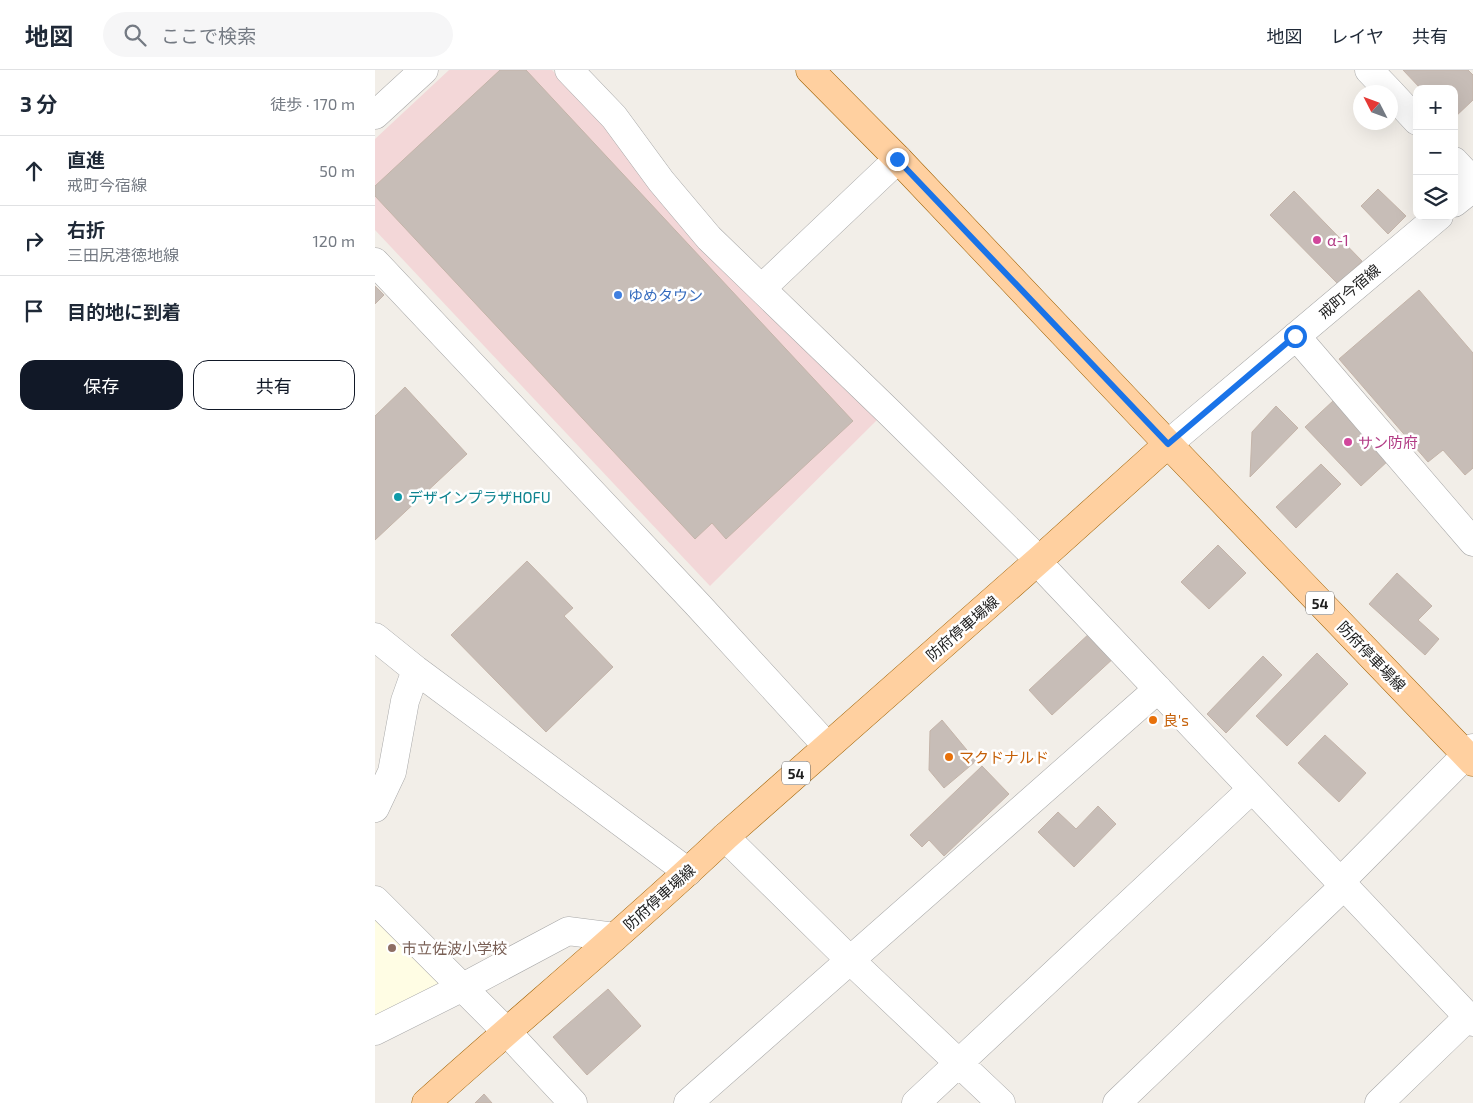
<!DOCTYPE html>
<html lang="ja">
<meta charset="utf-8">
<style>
body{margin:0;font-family:"Exo 2","Noto Sans JP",sans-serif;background:#f6f6f7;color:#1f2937}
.controls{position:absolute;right:15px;top:15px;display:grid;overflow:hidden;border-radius:10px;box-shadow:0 5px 20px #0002}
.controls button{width:45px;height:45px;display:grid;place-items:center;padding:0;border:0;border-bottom:1px solid #e0e1e3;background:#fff;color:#1f2937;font:25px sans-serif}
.compass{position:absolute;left:978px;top:15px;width:45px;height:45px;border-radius:50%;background:#fff;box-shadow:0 5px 20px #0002;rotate:312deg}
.stop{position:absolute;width:15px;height:15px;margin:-11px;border:4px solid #1a73e8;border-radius:50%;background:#fff}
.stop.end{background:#1a73e8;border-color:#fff;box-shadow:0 1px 5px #0008}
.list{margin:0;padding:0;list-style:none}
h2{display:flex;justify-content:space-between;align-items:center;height:65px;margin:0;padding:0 20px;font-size:21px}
h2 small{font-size:16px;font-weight:400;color:#747a83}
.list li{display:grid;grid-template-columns:32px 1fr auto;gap:15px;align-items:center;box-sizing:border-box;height:70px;padding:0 20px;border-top:1px solid #e0e1e3}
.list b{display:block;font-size:19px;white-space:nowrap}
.list p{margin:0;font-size:16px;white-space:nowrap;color:#747a83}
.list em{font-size:16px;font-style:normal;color:#747a83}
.actions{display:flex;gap:10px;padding:15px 20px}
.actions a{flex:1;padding:11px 0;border:1px solid #111827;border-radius:15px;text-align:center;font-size:18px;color:#111827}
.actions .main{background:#111827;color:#fff}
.icon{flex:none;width:28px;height:28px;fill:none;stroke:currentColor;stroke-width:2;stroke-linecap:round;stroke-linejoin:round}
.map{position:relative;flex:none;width:1098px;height:1033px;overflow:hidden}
header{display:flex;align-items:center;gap:30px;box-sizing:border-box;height:70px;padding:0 25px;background:#fff;border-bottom:1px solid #e0e1e3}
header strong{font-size:24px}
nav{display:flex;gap:28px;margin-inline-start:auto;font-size:18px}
.search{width:350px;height:45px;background:#f6f6f7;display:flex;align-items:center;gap:12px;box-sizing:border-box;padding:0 18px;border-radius:28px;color:#747a83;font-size:19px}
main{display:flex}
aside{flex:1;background:#fff}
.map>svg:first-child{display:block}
.commercial{fill:#f3d7d8}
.education{fill:#fffde4}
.building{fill:#c7bdb7;stroke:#c4b4a9}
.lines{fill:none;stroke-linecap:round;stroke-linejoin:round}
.minor-casing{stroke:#a8a8a8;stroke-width:29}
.major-casing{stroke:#9f6000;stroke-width:29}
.minor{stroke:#fff;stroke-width:28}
.major{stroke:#ffd0a0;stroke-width:28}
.route{stroke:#1a73e8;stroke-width:6}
.hotel-dot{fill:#d1479c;stroke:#fff;stroke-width:2}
.shop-dot{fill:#3f7fe0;stroke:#fff;stroke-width:2}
.culture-dot{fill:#0f9aa8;stroke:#fff;stroke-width:2}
.food-dot{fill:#e8710a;stroke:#fff;stroke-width:2}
.education-dot{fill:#8d6e63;stroke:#fff;stroke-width:2}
.labels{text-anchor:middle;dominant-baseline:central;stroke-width:5;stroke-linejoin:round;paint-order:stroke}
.shield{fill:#fff;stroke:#646464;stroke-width:1}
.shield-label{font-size:14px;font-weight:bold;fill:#212121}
.hotel-label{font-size:15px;fill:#b23c85;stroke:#fff;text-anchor:start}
.street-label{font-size:15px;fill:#212121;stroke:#fff}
.shop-label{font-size:15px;fill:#366cbe;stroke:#fff;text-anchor:start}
.culture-label{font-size:15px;fill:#0d838f;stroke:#fff;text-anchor:start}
.food-label{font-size:15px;fill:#c56008;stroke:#fff;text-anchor:start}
.education-label{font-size:15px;fill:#785e54;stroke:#fff;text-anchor:start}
</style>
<header>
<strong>地図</strong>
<div class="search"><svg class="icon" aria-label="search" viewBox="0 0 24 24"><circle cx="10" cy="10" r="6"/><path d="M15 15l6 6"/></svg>ここで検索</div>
<nav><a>地図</a><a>レイヤ</a><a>共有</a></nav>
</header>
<main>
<aside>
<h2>3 分<small>徒歩 · 170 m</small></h2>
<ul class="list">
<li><svg class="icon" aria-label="ahead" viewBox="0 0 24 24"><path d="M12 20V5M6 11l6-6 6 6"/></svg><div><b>直進</b><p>戒町今宿線</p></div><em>50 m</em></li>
<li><svg class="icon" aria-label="right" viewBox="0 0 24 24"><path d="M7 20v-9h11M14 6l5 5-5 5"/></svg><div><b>右折</b><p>三田尻港徳地線</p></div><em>120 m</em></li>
<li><svg class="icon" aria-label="arrive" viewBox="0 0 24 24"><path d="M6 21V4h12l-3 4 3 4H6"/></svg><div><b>目的地に到着</b></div></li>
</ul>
<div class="actions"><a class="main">保存</a><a>共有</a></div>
</aside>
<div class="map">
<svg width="1098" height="1033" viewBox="0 0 1098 1033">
<rect width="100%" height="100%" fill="#f2eee8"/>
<path class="commercial" d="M74,0h103l327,348 -169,168 -335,-356v-91z"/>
<path class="education" d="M0,843l70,70 -70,35z"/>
<path class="building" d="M125,0h26l327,351 -127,118 -14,-16 -17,16 -320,-343v-10z
M1028,0h65l5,5v25l-19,18v-29h-33z
M1003,119l28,27 -18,18 -27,-28z
M919,121l68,70 -24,23 -68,-69z
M0,216l9,9 -9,9z
M1044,220l54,63v115l-8,7 -22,-25 -15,12 -89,-103z
M30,317l62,67 -92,86v-124z
M959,330l56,59 -29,27 -56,-59z
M901,336l22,22 -48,49 2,-45z
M946,394l20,20 -45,44 -20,-21z
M843,475l28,28 -37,36 -28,-27z
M152,491l46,47 -9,8 49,51 -67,65 -95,-97z
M1022,503l35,33 -14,14 21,19 -14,16 -56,-51z
M717,561l24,25 -64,59 -23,-25z
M942,583l31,31 -61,62 -31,-30z
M888,586l19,19 -56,58 -19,-19z
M567,650l34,41 -32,27 -15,-18 1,-39z
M950,665l41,38 -27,29 -41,-39z
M607,696l27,28 -65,62 -15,-16 -7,7 -12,-12z
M723,736l18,18 -42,43 -36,-35 20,-20 18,17z
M233,919l33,37 -54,49 -34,-38z
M109,1024l8,9h-17z"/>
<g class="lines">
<defs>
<path id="minor" d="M194,0l45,47 47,64 48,57 181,175 149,147
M994,0l21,22
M1016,23l26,28
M0,45l49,-45
M1079,91l19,20
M1079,133l19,-15
M0,192l323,343 129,141
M387,218l136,-129
M921,266l177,206
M793,374l271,-228
M672,502l426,450
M0,567l41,33 272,202
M0,738l17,-36 13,-71 11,-31
M350,767l125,123 151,143
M965,812l133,-134
M0,830l131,131 67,72
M0,961l88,-44 105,-56 47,6
M313,1033l470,-414
M541,1033l336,-314
M742,1033l227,-217
M1004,1033l89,-86"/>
<path id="major" d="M435,0l88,89 270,285 305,318
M51,1033c99,-89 202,-174 299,-266l314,-277 129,-116"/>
</defs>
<use href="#minor" class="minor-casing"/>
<use href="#major" class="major-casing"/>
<use href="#minor" class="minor"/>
<use href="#major" class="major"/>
</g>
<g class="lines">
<path class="route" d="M522,89l271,285 127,-108"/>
</g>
<g class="hotel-dot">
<circle cx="942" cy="170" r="5"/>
<circle cx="973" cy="372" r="5"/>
</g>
<circle class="shop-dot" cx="243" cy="225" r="5"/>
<circle class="culture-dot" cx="23" cy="427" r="5"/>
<g class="food-dot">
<circle cx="778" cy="650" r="5"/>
<circle cx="574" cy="687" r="5"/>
</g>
<circle class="education-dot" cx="17" cy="878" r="5"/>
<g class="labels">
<g class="shield">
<rect x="931" y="521.5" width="28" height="23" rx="4"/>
<rect x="407" y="691.5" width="28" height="23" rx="4"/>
</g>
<g class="shield-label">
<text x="945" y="533">54</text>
<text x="421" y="703">54</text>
</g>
<g class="hotel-label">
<text x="952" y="170">α-1</text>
<text x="983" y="372">サン防府</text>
</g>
<g class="street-label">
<text transform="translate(974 221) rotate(-40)">戒町今宿線</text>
<text transform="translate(587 558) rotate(-41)">防府停車場線</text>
<text transform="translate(997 586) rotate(46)">防府停車場線</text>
<text transform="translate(284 827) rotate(-42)">防府停車場線</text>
</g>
<g class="shop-label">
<text x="253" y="225">ゆめタウン</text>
</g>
<g class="culture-label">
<text x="33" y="427">デザインプラザHOFU</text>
</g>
<g class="food-label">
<text x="788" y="650">良's</text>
<text x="584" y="687">マクドナルド</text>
</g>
<g class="education-label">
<text x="27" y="878">市立佐波小学校</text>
</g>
</g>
</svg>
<div class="controls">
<button>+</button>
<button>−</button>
<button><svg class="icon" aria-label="layers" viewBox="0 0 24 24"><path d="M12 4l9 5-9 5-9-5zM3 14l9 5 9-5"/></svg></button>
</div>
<svg class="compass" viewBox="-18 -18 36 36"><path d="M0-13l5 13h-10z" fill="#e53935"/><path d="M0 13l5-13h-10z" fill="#747a83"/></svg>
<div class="stop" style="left:920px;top:266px"></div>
<div class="stop end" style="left:522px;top:89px"></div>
</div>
</main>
